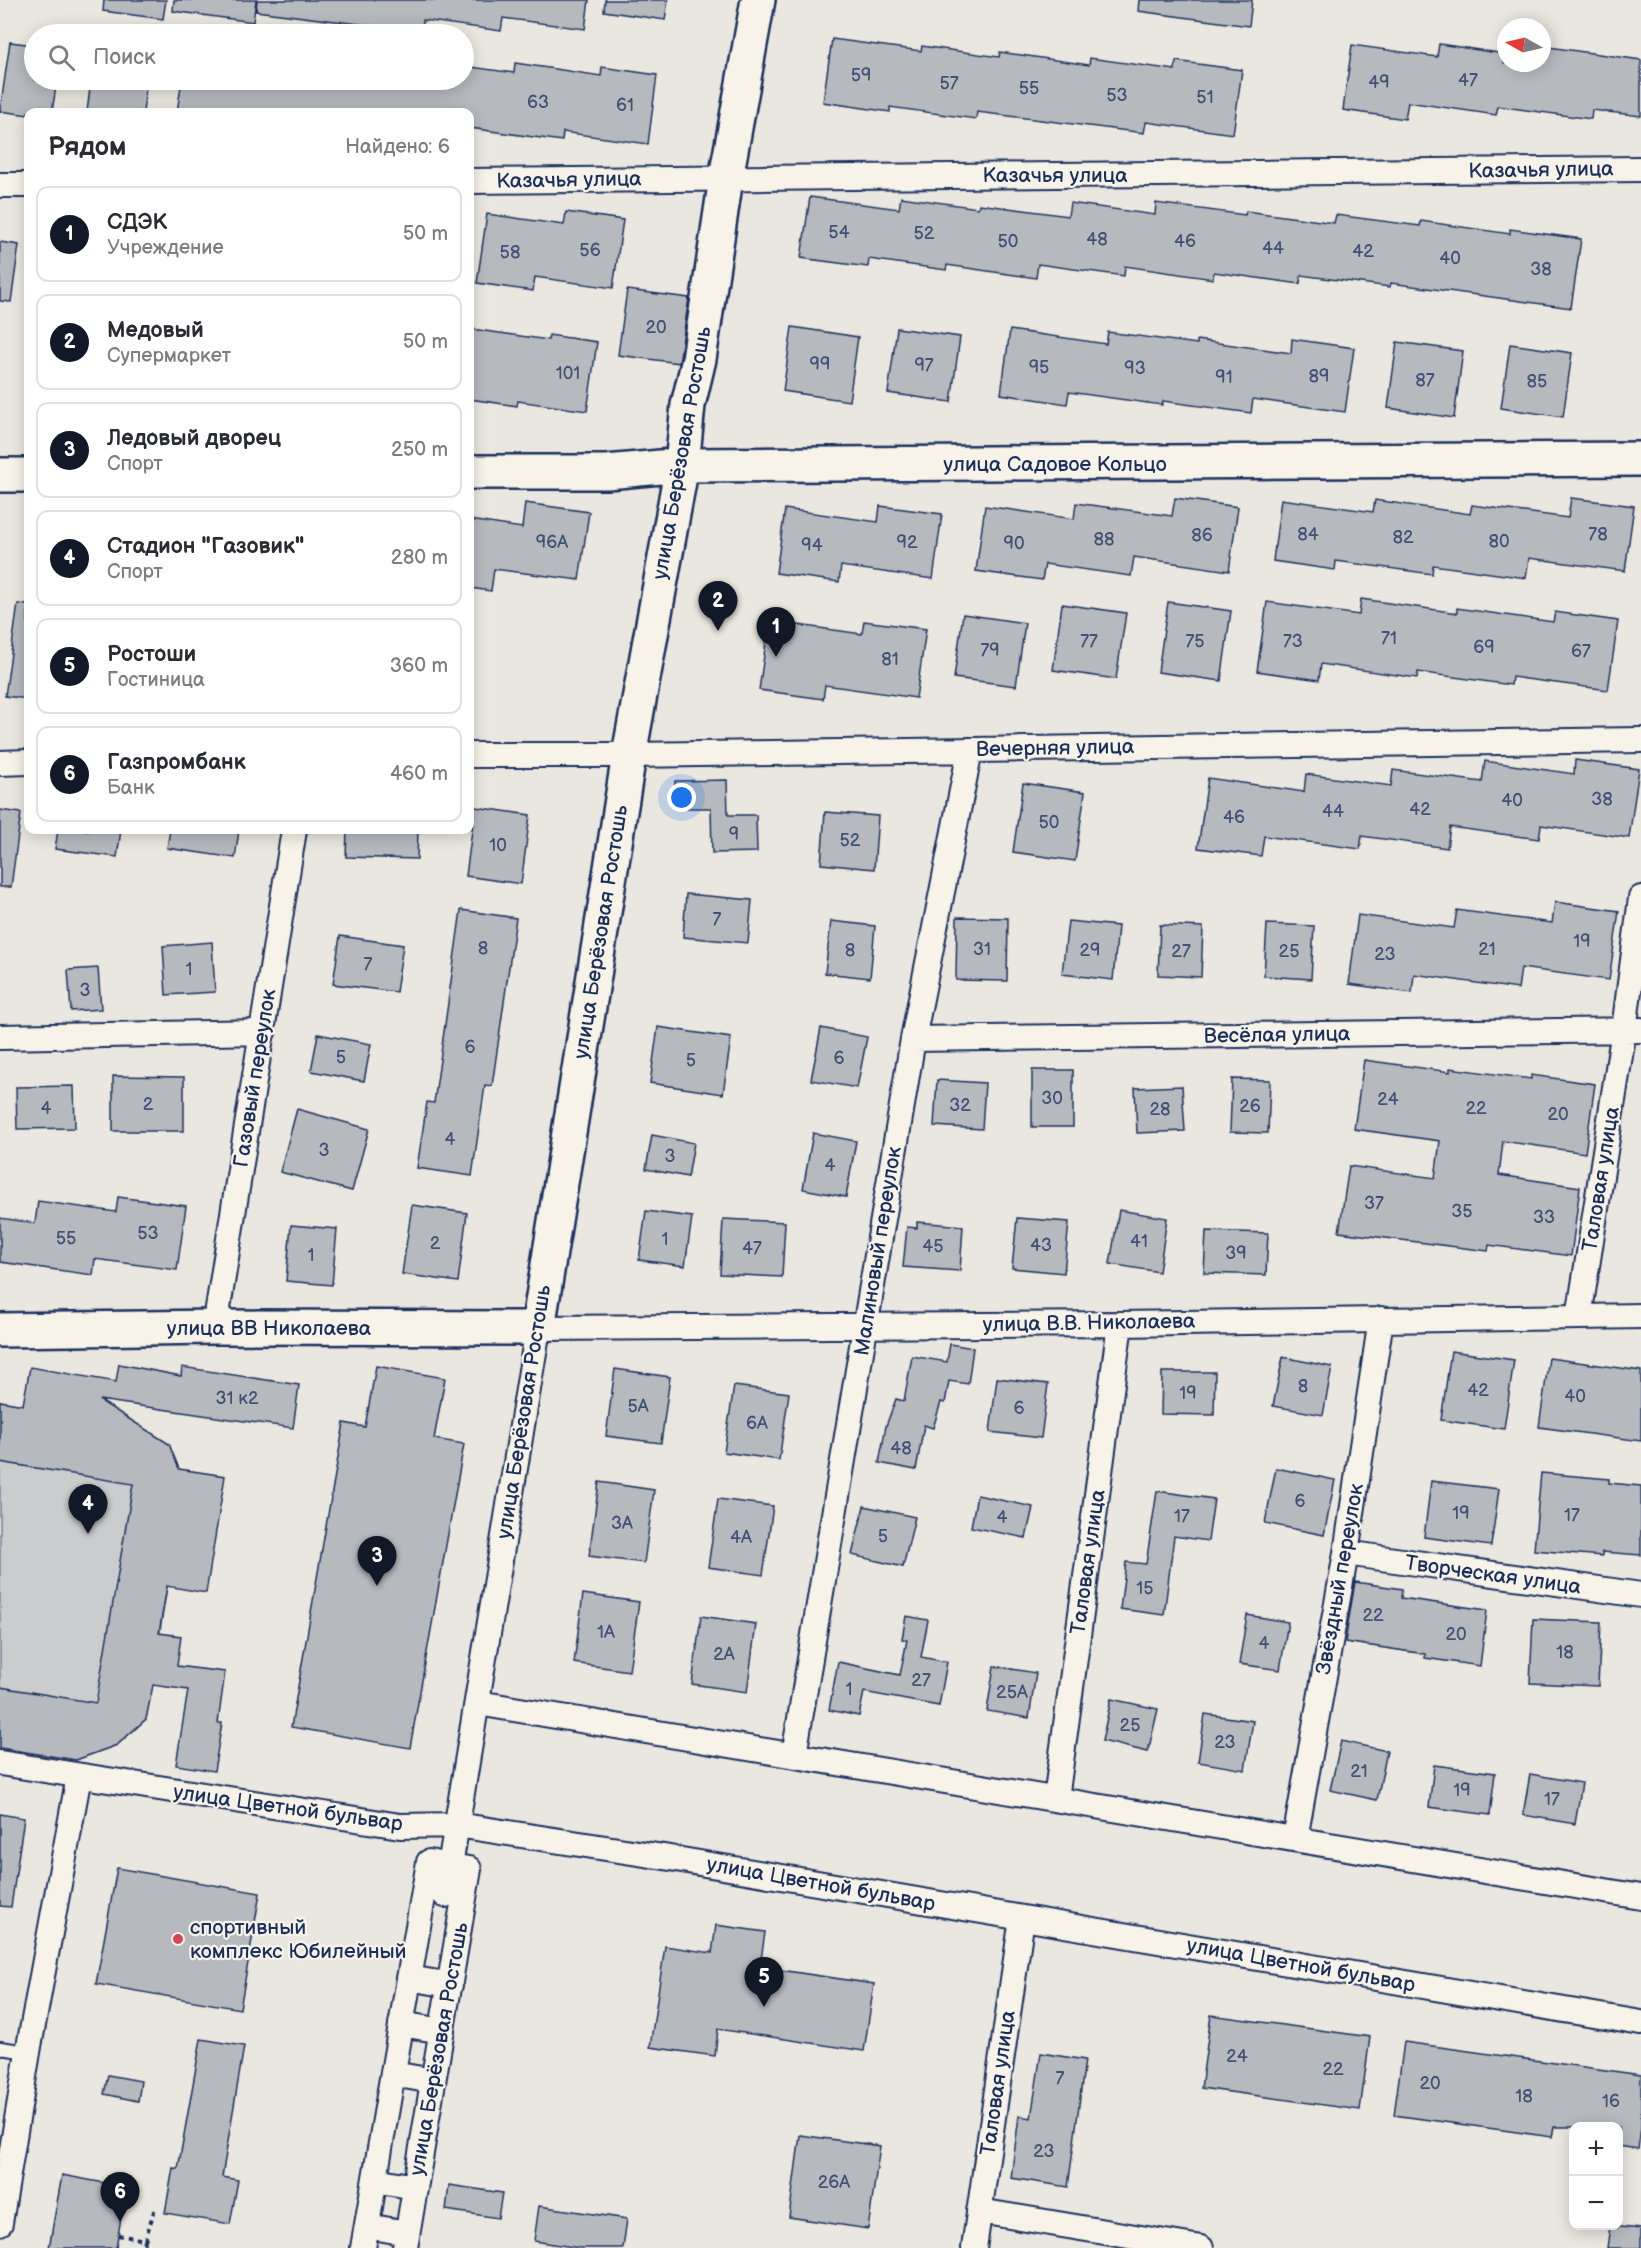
<!DOCTYPE html>
<html lang="ru">
<meta charset="utf-8">
<style>
body{margin:0;font-family:"Balsamiq Sans",sans-serif;background:#f7f7f7;color:#2b2b33}
.controls{position:absolute;right:18px;bottom:18px;display:grid;overflow:hidden;border-radius:12px;box-shadow:0 3px 15px #0003}
.controls button{width:54px;height:54px;display:grid;place-items:center;padding:0;border:0;border-bottom:2px solid #e1e1e2;background:#fff;color:#2b2b33;font:30px sans-serif}
.compass{position:absolute;left:1497px;top:18px;width:54px;height:54px;border-radius:50%;background:#fff;box-shadow:0 3px 15px #0003;rotate:278deg}
.you{position:absolute;left:682px;top:798px;width:21px;height:21px;margin:-15px;border:4px solid #fff;border-radius:50%;background:#1a73e8;box-shadow:0 0 0 9px #1a73e833}
.badge{display:grid;place-items:center;width:39px;height:39px;border-radius:50%;background:#111827;color:#fff;font-size:20px;font-weight:700}
.pin{position:absolute;translate:-50% -50px;filter:drop-shadow(0 2px 3px #0008)}
.pin::after{content:'';position:absolute;top:32px;width:21px;height:18px;background:inherit;clip-path:polygon(0 0,100% 0,50% 100%)}
.list{margin:0;padding:0;list-style:none}
h2{display:flex;justify-content:space-between;align-items:center;height:78px;margin:0;padding:0 24px;font-size:26px}
h2 small{font-size:20px;font-weight:400;color:#7c7c81}
.list li{display:grid;grid-template-columns:39px 1fr auto;gap:18px;align-items:center;box-sizing:border-box;height:96px;margin:0 12px 12px;padding:0 12px;border:2px solid #e1e1e2;border-radius:12px}
.list b{display:block;font-size:22px;white-space:nowrap}
.list p{margin:0;font-size:20px;white-space:nowrap;color:#7c7c81}
.list em{font-size:20px;font-style:normal;color:#7c7c81}
.icon{flex:none;width:33px;height:33px;fill:none;stroke:currentColor;stroke-width:2;stroke-linecap:round;stroke-linejoin:round}
.map{position:relative;flex:none;width:1641px;height:2248px;overflow:hidden}
.search{position:absolute;background:#fff;box-shadow:0 3px 15px #0003;left:24px;top:24px;width:450px;height:66px;display:flex;align-items:center;gap:15px;box-sizing:border-box;padding:0 21px;border-radius:33px;color:#7c7c81;font-size:22px}
.panel{position:absolute;background:#fff;box-shadow:0 3px 15px #0003;left:24px;top:108px;width:450px;height:726px;border-radius:12px}
.map>svg:first-child{display:block}
.green{fill:#cbcccd;stroke:#737e96;stroke-width:1.5}
.building{fill:#b6babf;stroke:#1b2f5e;stroke-width:1.5}
.lines{fill:none;stroke-linecap:round;stroke-linejoin:round}
.lane-casing{stroke:#1b2f5e;stroke-width:16}
.street-casing{stroke:#1b2f5e;stroke-width:28}
.secondary-casing{stroke:#1b2f5e;stroke-width:38}
.path{stroke:#1b2f5e;stroke-width:4;stroke-dasharray:4.5 4.5;stroke-linecap:butt}
.lane{stroke:#f7f3e8;stroke-width:12}
.street{stroke:#f7f3e8;stroke-width:24}
.secondary{stroke:#f7f3e8;stroke-width:33}
.poi-dot{fill:#d1495b;stroke:#f7f3e8;stroke-width:2}
.labels{text-anchor:middle;dominant-baseline:central;stroke-width:4.5;stroke-linejoin:round;paint-order:stroke}
.number-label{font-size:18px;fill:#425276}
.street-label{font-size:21px;fill:#1b2f5e;stroke:#f7f3e8}
.poi-label{font-size:21px;fill:#1b2f5e;stroke:#f7f3e8;text-anchor:start}
</style>
<div class="map">
<svg width="1641" height="2248" viewBox="0 0 1641 2248">
<rect width="100%" height="100%" fill="#eae7e0"/>
<filter id="ink" filterUnits="userSpaceOnUse"><feTurbulence type="fractalNoise" baseFrequency=".0167" numOctaves="2"/><feDisplacementMap in="SourceGraphic" scale="12" xChannelSelector="R" yChannelSelector="G"/><feConvolveMatrix kernelMatrix="1 2 1 2 8 2 1 2 1" color-interpolation-filters="sRGB"/></filter>
<g filter="url(#ink)">
<path class="green" d="M0,1401l138,24 31,19 15,38 -38,237 -29,26 -41,15 -76,-12z"/>
<path class="building" d="M104,0h62l-3,19 -60,-8z
M174,0h82l-3,22 -80,-11z
M257,0h332l-4,29 -82,-11 -2,13 -78,-11 -1,12 -166,-21z
M605,0h63l-3,20 -61,-9z
M1139,0h113l-3,26 -111,-15z
M832,39l89,12 1,-5 77,11 1,-5 89,13 1,-7 85,12 1,-9 66,9 -9,64 -87,-12 -2,11 -167,-21 -1,7 -86,-12v5l-67,-10z
M10,42l24,3v35h23l-5,32h-24v3l-28,-4z
M1439,44l66,10 -1,9h38v-17l99,14v56l-49,-6 -1,9 -93,-13 -2,9 -88,-13 -3,17 -62,-9 9,-65 85,12z
M515,63l86,13 1,-9 55,8 -9,69 -85,-12 -1,9 -92,-13v-16h-293l5,-32h282v-14l50,7z
M91,80h56l-4,32h-56z
M810,197l89,12 2,-12 77,11 1,-4 89,12 2,-13 85,12 1,-12 89,12 1,-4 88,12 2,-8 84,11 1,-5 89,13v-5l71,10 -10,69 -180,-25 -1,4 -89,-12 -1,9 -86,-12 -1,7 -88,-13 -1,10 -86,-12 -2,14 -89,-13 -1,5 -77,-11 -1,8 -67,-9z
M566,212l57,8 -10,68 -78,-11 -2,14 -56,-8 10,-69 77,11z
M0,242l19,3 -8,57 -11,-1z
M627,290l62,8 -10,65 -61,-8z
M792,327l66,10 -9,64 -66,-10z
M897,328l63,9 -9,65 -63,-9z
M471,329l77,11 1,-5 48,7 -10,69 -69,-10 -1,5 -47,-7z
M1010,330l96,14 2,-12 89,12v-4l94,13 1,-14 62,9 -9,64 -92,-13 -2,14 -88,-12 -1,4 -93,-13 -2,12 -66,-10z
M1397,342l66,9 -9,67 -66,-10z
M1510,344l62,9 -9,64 -62,-9z
M1175,498l63,9 -9,64 -95,-14 -3,19 -86,-12 -3,16 -66,-9 9,-65 89,13 2,-16 96,13z
M1571,498l63,8 -9,65 -96,-13 -3,20 -93,-13 -1,9 -96,-13 -1,9 -62,-9 8,-62 92,13 2,-12 95,14 2,-9 96,13z
M525,503l64,9 -10,68 -85,-11 -3,22 -21,-3v-68l52,8z
M880,506l62,8 -9,65 -92,-13 -2,16 -63,-9 9,-64 93,13z
M1361,599l96,14v-5l96,14 2,-10 63,9 -10,69 -96,-13 -1,8 -93,-13 -1,6 -96,-14 -2,16 -62,-9 10,-69 92,13z
M1168,602l63,9 -10,70 -63,-9z
M18,604l10,1v94l-23,-3z
M1062,604l64,9 -10,66 -63,-9z
M963,614l62,9 -9,63 -62,-8z
M769,621l93,13 2,-13 62,8 -10,69 -91,-13 -2,14 -64,-9z
M1575,760l64,9 -10,69 -88,-13 -2,14 -89,-12 -3,21 -85,-12 -2,13 -96,-13 -3,20 -63,-8 10,-70 96,14 2,-18 85,12 2,-16 89,12 3,-21 89,13z
M727,780l1,35h28l1,37 -45,1 -1,-45h-36v-27z
M1023,783l62,9 -10,69 -62,-9z
M475,807l55,8 -9,69 -55,-8z
M0,810l21,3 -10,74h-11z
M825,812l53,4 -4,53 -53,-5z
M58,830h63l-4,27 -62,-8z
M170,830h69l-4,28 -68,-10z
M347,830h71l-1,29 -71,-2z
M686,894l66,6 -4,43 -65,-6z
M1555,902l64,9 -10,69 -88,-12 -3,21 -104,-15 -2,19 -63,-9 9,-69 96,13 3,-18 95,13z
M461,910l55,8 -24,168 -7,-1 -13,91 -55,-8 10,-66 7,1z
M957,917l51,1 -1,63 -51,-1z
M831,921l44,5 -5,52 -45,-5z
M1068,921l50,5 -5,54 -51,-6z
M1267,924l47,2 -3,53 -47,-3z
M1160,925l43,2 -2,50 -43,-2z
M340,936l63,9 -7,47 -63,-8z
M212,942l3,50 -49,3 -3,-49z
M98,968l3,41 -30,2 -3,-41z
M658,1027l73,11 -8,56 -73,-11z
M821,1028l46,9 -10,51 -46,-8z
M318,1034l53,10 -7,37 -53,-10z
M1364,1060l86,12v-4l81,11v-4l64,9 -10,69 -82,-12 -4,34 81,12 -9,69 -82,-11 -1,6 -149,-19 10,-66 86,12 5,-37 -86,-12z
M1032,1070h41v57h-41z
M113,1076l71,1v54h-71z
M1232,1079l38,1 -2,53 -38,-1z
M937,1080l48,3 -3,46 -48,-3z
M74,1086l1,42 -58,1 -1,-42z
M1182,1086l3,45 -48,2 -2,-45z
M297,1109l72,20 -17,62 -72,-19z
M813,1133l43,8 -10,56 -43,-8z
M652,1135l42,8 -6,34 -42,-8z
M118,1197l68,9 -9,64 -82,-11 -2,16 -93,-13v-44l35,5 3,-22 78,11z
M412,1205l55,8 -9,69 -56,-8z
M1119,1210l48,8 -8,54 -49,-8z
M646,1211l46,6 -7,49 -46,-6z
M1017,1218l52,4 -5,51 -52,-5z
M723,1219l62,3 -3,55 -62,-3z
M917,1222l46,4 -3,45 -57,-4 4,-40 10,1z
M291,1225l46,4 -5,56 -46,-4z
M1206,1231l62,2 -2,42 -62,-2z
M950,1344l23,4 -5,36 -19,-3 -4,22 -4,-1 -8,26 -9,-3 -8,45 -37,-7 7,-37 10,-27 8,2 8,-45 35,6z
M1451,1351l63,9 -10,69 -63,-9z
M1283,1357l49,10 -9,48 -50,-9z
M1549,1358l92,13v70l-102,-14z
M119,1364l62,12 1,-9 117,18 -6,43 -194,-28 70,44 10,25 46,7 -19,117 -39,-7 -8,47 22,3 -4,30 48,6 -7,51h4l-8,48 -38,-6 12,-75 -35,-5 -7,34 -29,26 -41,15 -76,-12v-61l96,16 37,-219 -133,-22v-61l23,4 7,-38 86,15z
M376,1366l69,12 -11,61 30,5 -54,304 -119,-21 53,-304 21,4z
M615,1369l55,8 -9,66 -55,-7z
M1162,1372h53l-1,43 -53,-1z
M997,1378l51,6 -7,54 -51,-6z
M734,1386l55,7 -10,67 -55,-8z
M1276,1468l59,12 -11,55 -59,-12z
M1541,1473l68,6v4l32,3v69l-39,-3v4l-68,-6z
M1431,1481l68,8 -8,57 -67,-9z
M599,1482l55,8 -10,73 -55,-7z
M1157,1491l57,8 -6,42 -34,-5 -10,79 -44,-6 6,-47 20,2z
M977,1495l56,12 -7,31 -55,-11z
M718,1499l55,7 -10,69 -55,-8z
M864,1506l51,11 -12,50 -51,-12z
M1355,1582l47,7 -1,9 86,12 -7,56 -55,-8v-4l-80,-12z
M583,1594l56,8 -10,69 -55,-8z
M1247,1615l41,7 -8,48 -41,-6z
M701,1616l55,8 -9,68 -55,-8z
M906,1616l22,4 -7,37 26,5 -8,44 -75,-14 -5,24 -30,-6 9,-48 62,13 7,-35 -5,-1z
M1533,1619l68,3 -3,64 -68,-3z
M994,1666l42,7 -7,45 -42,-7z
M1111,1699l47,10 -10,43 -46,-11z
M1205,1714l48,7 -8,49 -47,-8z
M1341,1741l46,10 -10,49 -47,-10z
M1434,1765l61,8 -5,42 -61,-8z
M1530,1774l52,9 -7,41 -52,-9z
M0,1814l24,4 -13,89 -11,-1z
M117,1868l143,25 -20,116 -144,-25z
M716,1925l49,7 -5,35 114,17 -10,67 -146,-22 -3,27 -65,-9 15,-101 47,7z
M1211,2015l159,22 -10,73 -159,-22z
M201,2039l43,7 -22,131 16,3 -8,44 -65,-11 8,-45 5,1z
M1404,2042l237,33v52l-3,22 -20,-3v-19h-64l-2,10 -158,-22z
M1041,2053l44,7 -17,127 -57,-9 8,-62 12,2z
M108,2075l33,6 -3,20 -34,-7z
M800,2135l80,11 -12,83 -79,-12z
M62,2175l64,12 -10,61h-67z
M449,2185l53,8 -4,25 -52,-8z
M539,2206l88,13 -4,29h-43l-46,-7z
M1610,2226l31,3v19h-34z"/>
<g class="lines">
<defs>
<path id="lane" d="M0,2048l28,4"/>
<path id="street" d="M470,181l1171,-12
M0,185h28
M470,755h159l1012,-15
M0,763l28,-1
M0,1037l263,-5
M913,1039l728,-9
M1579,1317l45,-287 17,-132
M215,1327l79,-497
M1346,1553l295,42
M478,1703l1163,194
M794,1755l119,-716 57,-289
M0,1763l400,63 57,-1 207,32 977,166
M1056,1799l64,-475
M1295,1839l51,-286 35,-234
M409,1978l41,7
M401,2024l41,7
M393,2074l40,7
M375,2180l40,7
M979,2211l222,37
M0,2223l28,-171 51,-276
M367,2226l40,7
M363,2248l66,-386 21,4 88,-538 582,-4 521,-8
M405,2248l64,-379 -19,-3 -5,29
M974,2248l48,-330"/>
<path id="secondary" d="M470,472h137l75,-7 959,-6
M0,475h28
M0,1330l215,-3 323,1 91,-573 53,-290 6,-60 11,-46 27,-181 32,-178"/>
</defs>
<use href="#lane" class="lane-casing"/>
<use href="#street" class="street-casing"/>
<use href="#secondary" class="secondary-casing"/>
<path class="path" d="M118,2235l27,5 -2,8
M145,2240l10,-32"/>
<use href="#lane" class="lane"/>
<use href="#street" class="street"/>
<use href="#secondary" class="secondary"/>
</g>
</g>
<circle class="poi-dot" cx="178" cy="1939" r="6"/>
<g class="labels">
<g class="number-label">
<text x="861" y="75">59</text>
<text x="1468" y="80">47</text>
<text x="1379" y="82">49</text>
<text x="949" y="83">57</text>
<text x="1029" y="88">55</text>
<text x="1117" y="95">53</text>
<text x="1205" y="97">51</text>
<text x="538" y="102">63</text>
<text x="625" y="105">61</text>
<text x="839" y="232">54</text>
<text x="924" y="233">52</text>
<text x="1097" y="239">48</text>
<text x="1008" y="241">50</text>
<text x="1185" y="241">46</text>
<text x="1273" y="248">44</text>
<text x="590" y="250">56</text>
<text x="1363" y="251">42</text>
<text x="510" y="252">58</text>
<text x="1450" y="258">40</text>
<text x="1541" y="269">38</text>
<text x="656" y="327">20</text>
<text x="820" y="364">99</text>
<text x="924" y="365">97</text>
<text x="1039" y="367">95</text>
<text x="1135" y="368">93</text>
<text x="568" y="373">101</text>
<text x="1319" y="376">89</text>
<text x="1224" y="377">91</text>
<text x="1425" y="380">87</text>
<text x="1537" y="381">85</text>
<text x="1308" y="534">84</text>
<text x="1598" y="534">78</text>
<text x="1202" y="535">86</text>
<text x="1403" y="537">82</text>
<text x="1104" y="539">88</text>
<text x="1499" y="541">80</text>
<text x="552" y="542">96А</text>
<text x="907" y="542">92</text>
<text x="1014" y="543">90</text>
<text x="812" y="545">94</text>
<text x="1389" y="638">71</text>
<text x="1089" y="641">77</text>
<text x="1195" y="641">75</text>
<text x="1293" y="641">73</text>
<text x="1484" y="647">69</text>
<text x="990" y="650">79</text>
<text x="1581" y="651">67</text>
<text x="890" y="659">81</text>
<text x="1602" y="799">38</text>
<text x="1512" y="800">40</text>
<text x="1420" y="809">42</text>
<text x="1333" y="811">44</text>
<text x="1234" y="817">46</text>
<text x="1049" y="822">50</text>
<text x="734" y="834">9</text>
<text x="850" y="840">52</text>
<text x="498" y="845">10</text>
<text x="717" y="919">7</text>
<text x="1582" y="941">19</text>
<text x="483" y="948">8</text>
<text x="982" y="949">31</text>
<text x="1487" y="949">21</text>
<text x="850" y="950">8</text>
<text x="1090" y="950">29</text>
<text x="1181" y="951">27</text>
<text x="1289" y="951">25</text>
<text x="1385" y="954">23</text>
<text x="368" y="964">7</text>
<text x="189" y="969">1</text>
<text x="85" y="990">3</text>
<text x="470" y="1047">6</text>
<text x="341" y="1057">5</text>
<text x="839" y="1058">6</text>
<text x="691" y="1060">5</text>
<text x="1052" y="1098">30</text>
<text x="1388" y="1099">24</text>
<text x="148" y="1104">2</text>
<text x="960" y="1105">32</text>
<text x="1250" y="1106">26</text>
<text x="46" y="1108">4</text>
<text x="1476" y="1108">22</text>
<text x="1160" y="1109">28</text>
<text x="1558" y="1114">20</text>
<text x="450" y="1139">4</text>
<text x="324" y="1150">3</text>
<text x="670" y="1156">3</text>
<text x="830" y="1165">4</text>
<text x="1374" y="1203">37</text>
<text x="1462" y="1211">35</text>
<text x="1544" y="1217">33</text>
<text x="148" y="1233">53</text>
<text x="66" y="1238">55</text>
<text x="665" y="1239">1</text>
<text x="1139" y="1241">41</text>
<text x="435" y="1243">2</text>
<text x="1041" y="1245">43</text>
<text x="933" y="1246">45</text>
<text x="752" y="1248">47</text>
<text x="1236" y="1253">39</text>
<text x="311" y="1255">1</text>
<text x="1303" y="1386">8</text>
<text x="1478" y="1390">42</text>
<text x="1188" y="1393">19</text>
<text x="1575" y="1396">40</text>
<text x="237" y="1398">31 к2</text>
<text x="638" y="1406">5А</text>
<text x="1019" y="1408">6</text>
<text x="757" y="1423">6А</text>
<text x="901" y="1448">48</text>
<text x="1300" y="1501">6</text>
<text x="1461" y="1513">19</text>
<text x="1572" y="1515">17</text>
<text x="1182" y="1516">17</text>
<text x="1002" y="1517">4</text>
<text x="622" y="1523">3А</text>
<text x="883" y="1536">5</text>
<text x="741" y="1537">4А</text>
<text x="1145" y="1588">15</text>
<text x="1373" y="1615">22</text>
<text x="606" y="1632">1А</text>
<text x="1456" y="1634">20</text>
<text x="1264" y="1643">4</text>
<text x="1565" y="1652">18</text>
<text x="724" y="1654">2А</text>
<text x="921" y="1680">27</text>
<text x="849" y="1689">1</text>
<text x="1012" y="1692">25А</text>
<text x="1130" y="1725">25</text>
<text x="1225" y="1742">23</text>
<text x="1359" y="1771">21</text>
<text x="1462" y="1790">19</text>
<text x="1552" y="1799">17</text>
<text x="1237" y="2056">24</text>
<text x="1333" y="2069">22</text>
<text x="1060" y="2078">7</text>
<text x="1430" y="2083">20</text>
<text x="1524" y="2096">18</text>
<text x="1611" y="2101">16</text>
<text x="1044" y="2151">23</text>
<text x="834" y="2182">26А</text>
</g>
<g class="street-label">
<text transform="translate(1541 170) rotate(-1)">Казачья улица</text>
<text x="1055" y="175">Казачья улица</text>
<text transform="translate(569 180) rotate(-1)">Казачья улица</text>
<text transform="translate(682 453) rotate(-80)">улица Берёзовая Ростошь</text>
<text x="1055" y="464">улица Садовое Кольцо</text>
<text transform="translate(1055 748) rotate(-1)">Вечерняя улица</text>
<text transform="translate(601 932) rotate(-81)">улица Берёзовая Ростошь</text>
<text transform="translate(1277 1035) rotate(-1)">Весёлая улица</text>
<text transform="translate(255 1078) rotate(-81)">Газовый переулок</text>
<text transform="translate(1601 1179) rotate(-81)">Таловая улица</text>
<text transform="translate(878 1251) rotate(-81)">Малиновый переулок</text>
<text transform="translate(1089 1323) rotate(-1)">улица В.В. Николаева</text>
<text x="269" y="1328">улица ВВ Николаева</text>
<text transform="translate(524 1412) rotate(-81)">улица Берёзовая Ростошь</text>
<text transform="translate(1088 1562) rotate(-82)">Таловая улица</text>
<text transform="translate(1493 1575) rotate(8)">Творческая улица</text>
<text transform="translate(1340 1579) rotate(-80)">Звёздный переулок</text>
<text transform="translate(288 1808) rotate(8)">улица Цветной бульвар</text>
<text transform="translate(821 1884) rotate(10)">улица Цветной бульвар</text>
<text transform="translate(1301 1965) rotate(10)">улица Цветной бульвар</text>
<text transform="translate(439 2049) rotate(-80)">улица Берёзовая Ростошь</text>
<text transform="translate(998 2083) rotate(-82)">Таловая улица</text>
</g>
<g class="poi-label">
<text x="190" y="1927">спортивный<tspan x="190" dy="24">комплекс Юбилейный</tspan></text>
</g>
</g>
</svg>
<div class="controls">
<button>+</button>
<button>−</button>
</div>
<svg class="compass" viewBox="-18 -18 36 36"><path d="M0-13l5 13h-10z" fill="#e53935"/><path d="M0 13l5-13h-10z" fill="#7c7c81"/></svg>
<div class="you"></div>
<div class="pin badge" style="left:776px;top:657px">1</div>
<div class="pin badge" style="left:718px;top:631px">2</div>
<div class="pin badge" style="left:377px;top:1586px">3</div>
<div class="pin badge" style="left:88px;top:1534px">4</div>
<div class="pin badge" style="left:764px;top:2007px">5</div>
<div class="pin badge" style="left:120px;top:2222px">6</div>
<div class="search"><svg class="icon" aria-label="search" viewBox="0 0 24 24"><circle cx="10" cy="10" r="6"/><path d="M15 15l6 6"/></svg>Поиск</div>
<section class="panel">
<h2>Рядом<small>Найдено: 6</small></h2>
<ul class="list">
<li><span class="badge">1</span><div><b>СДЭК</b><p>Учреждение</p></div><em>50 m</em></li>
<li><span class="badge">2</span><div><b>Медовый</b><p>Супермаркет</p></div><em>50 m</em></li>
<li><span class="badge">3</span><div><b>Ледовый дворец</b><p>Спорт</p></div><em>250 m</em></li>
<li><span class="badge">4</span><div><b>Стадион &quot;Газовик&quot;</b><p>Спорт</p></div><em>280 m</em></li>
<li><span class="badge">5</span><div><b>Ростоши</b><p>Гостиница</p></div><em>360 m</em></li>
<li><span class="badge">6</span><div><b>Газпромбанк</b><p>Банк</p></div><em>460 m</em></li>
</ul>
</section>
</div>
